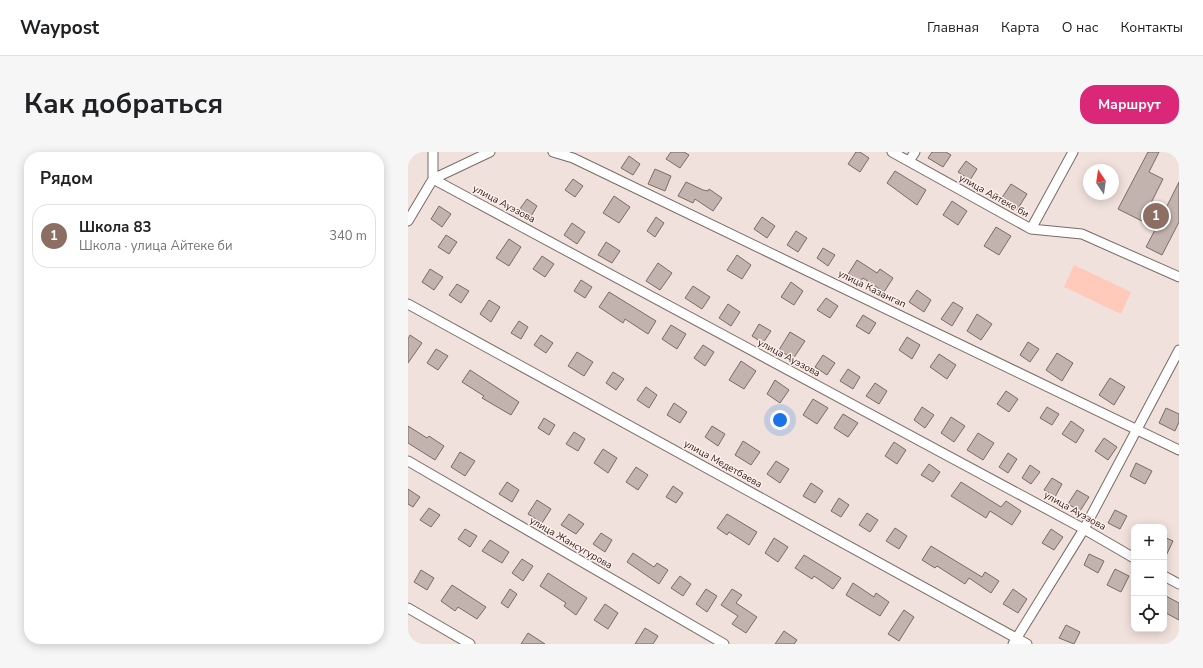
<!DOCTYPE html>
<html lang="ru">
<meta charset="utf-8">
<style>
body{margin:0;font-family:"Nunito Sans",sans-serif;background:#f6f6f6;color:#202124}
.controls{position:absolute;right:12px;bottom:12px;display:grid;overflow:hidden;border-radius:8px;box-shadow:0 2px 10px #0003}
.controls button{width:36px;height:36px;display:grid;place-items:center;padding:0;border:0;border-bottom:1px solid #e0e0e0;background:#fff;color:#202124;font:20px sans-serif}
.compass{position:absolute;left:675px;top:12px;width:36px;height:36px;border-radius:50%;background:#fff;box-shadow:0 2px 10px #0003;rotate:347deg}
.you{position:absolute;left:372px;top:268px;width:14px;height:14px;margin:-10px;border:3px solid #fff;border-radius:50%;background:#1a73e8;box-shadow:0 0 0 6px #1a73e833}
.badge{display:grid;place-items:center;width:26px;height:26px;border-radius:50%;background:#db2777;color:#fff;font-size:13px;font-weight:700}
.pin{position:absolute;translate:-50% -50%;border:2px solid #fff;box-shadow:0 1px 4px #0006}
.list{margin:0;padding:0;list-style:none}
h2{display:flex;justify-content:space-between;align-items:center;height:52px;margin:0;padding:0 16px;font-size:17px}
h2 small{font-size:13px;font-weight:400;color:#757577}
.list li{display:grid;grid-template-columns:26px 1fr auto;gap:12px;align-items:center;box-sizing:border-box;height:64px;margin:0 8px 8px;padding:0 8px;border:1px solid #e0e0e0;border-radius:16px}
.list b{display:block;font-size:15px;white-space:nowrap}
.list p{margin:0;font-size:13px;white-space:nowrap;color:#757577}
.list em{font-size:13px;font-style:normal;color:#757577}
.icon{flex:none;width:22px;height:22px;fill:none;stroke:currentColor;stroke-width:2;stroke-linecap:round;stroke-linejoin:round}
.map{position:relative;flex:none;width:771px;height:492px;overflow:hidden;border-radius:16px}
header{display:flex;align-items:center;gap:24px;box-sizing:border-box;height:56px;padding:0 20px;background:#fff;border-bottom:1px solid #e0e0e0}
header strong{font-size:19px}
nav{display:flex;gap:22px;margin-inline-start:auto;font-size:14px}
.intro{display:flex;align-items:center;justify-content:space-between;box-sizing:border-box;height:96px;padding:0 24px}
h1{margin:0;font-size:28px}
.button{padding:10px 18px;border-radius:16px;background:#db2777;color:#fff;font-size:14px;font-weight:700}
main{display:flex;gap:24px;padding:0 24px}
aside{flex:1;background:#fff;border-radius:16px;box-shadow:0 2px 10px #0003}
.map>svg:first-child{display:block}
.green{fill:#ffcab9}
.building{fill:#c2b3ae;stroke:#796b66}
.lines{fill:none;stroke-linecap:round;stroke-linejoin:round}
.street-casing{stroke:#796b66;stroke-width:11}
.street{stroke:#fff;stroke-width:9}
.labels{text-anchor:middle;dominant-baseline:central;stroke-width:3;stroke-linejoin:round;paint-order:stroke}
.street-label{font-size:10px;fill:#2c2624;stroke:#ffeee9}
</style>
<header>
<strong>Waypost</strong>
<nav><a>Главная</a><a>Карта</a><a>О нас</a><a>Контакты</a></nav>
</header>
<div class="intro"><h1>Как добраться</h1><a class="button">Маршрут</a></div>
<main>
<aside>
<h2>Рядом<small></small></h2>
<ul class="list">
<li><span class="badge" style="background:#8d6e63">1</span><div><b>Школа 83</b><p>Школа · улица Айтеке би</p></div><em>340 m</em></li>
</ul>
</aside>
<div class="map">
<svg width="771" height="492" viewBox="0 0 771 492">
<rect width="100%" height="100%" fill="#f1e1dc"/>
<path class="green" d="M666,113l57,27 -10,22 -57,-27z"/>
<path class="building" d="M263,0h13l5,3 -9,13 -14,-9z
M448,0h4l9,6 -9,14 -12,-8z
M524,0h14l5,3 -8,12 -15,-9z
M740,0h11l-10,20 14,7 -12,24 14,7 14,-28v40l-17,33 -16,-8 10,-19 -38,-19z
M221,4l11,8 -7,11 -12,-7z
M558,9l11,8 -7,11 -12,-8z
M247,17l16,7 -6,15 -17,-7z
M487,19l31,19 -9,15 -30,-22z
M165,27l10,7 -8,11 -10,-7z
M278,30l17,8 5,1 1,-2 13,9 -9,13 -18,-12 -2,4 -15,-7z
M603,32l16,10 -10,16 -16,-11z
M206,44l16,11 -11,16 -16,-10z
M119,47l10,7 -7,12 -11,-8z
M544,49l15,10 -9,14 -15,-10z
M31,54l12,8 -9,13 -11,-8z
M248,65l8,6 -9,14 -8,-6z
M354,65l13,9 -8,12 -13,-9z
M164,71l13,9 -8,12 -13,-9z
M588,75l15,9 -12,19 -15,-9z
M388,79l11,7 -9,14 -11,-7z
M38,83l11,7 -8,12 -11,-7z
M101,87l12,8 -12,19 -13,-8z
M198,90l14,9 -8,12 -14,-8z
M415,96l12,7 -7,11 -11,-8z
M329,103l14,10 -9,14 -15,-9z
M134,104l12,8 -9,13 -12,-8z
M449,108l20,13 3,-4 13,9 -9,14 -21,-14 -4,6 -12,-8z
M250,111l14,10 -12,17 -14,-9z
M22,117l13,8 -9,13 -12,-8z
M173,128l11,7 -7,11 -11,-7z
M383,130l12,9 -9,14 -13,-8z
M49,132l12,7 -8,12 -12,-8z
M285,134l17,11 -8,12 -17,-11z
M509,138l14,10 -7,12 -15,-10z
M201,140l47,29 -8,13 -23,-15 -2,4 -24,-16z
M418,146l12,8 -8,12 -13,-8z
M81,148l11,7 -9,15 -11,-8z
M545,150l10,6 -11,18 -11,-7z
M320,152l12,8 -9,14 -12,-8z
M569,162l15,10 -11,16 -14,-9z
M455,163l13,8 -7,11 -13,-8z
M111,169l9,6 -7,12 -10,-6z
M351,172l12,7 -8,12 -11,-7z
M263,173l15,9 -9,15 -15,-10z
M382,180l15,9 -12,18 -14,-9z
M2,183l12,8 -14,20v-24z
M133,183l12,8 -7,10 -12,-8z
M499,185l13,8 -8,14 -13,-9z
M620,190l11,7 -9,13 -10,-7z
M295,193l11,7 -9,14 -11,-8z
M28,197l12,7 -10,14 -11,-7z
M169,200l16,10 -9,14 -16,-10z
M649,201l16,10 -11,18 -16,-11z
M531,202l17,11 -9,14 -17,-12z
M415,203l12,8 -8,12 -12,-8z
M333,209l15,10 -12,18 -15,-9z
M440,217l12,8 -7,12 -13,-8z
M62,218l49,32 -8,13 -29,-17 2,-2 -22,-14z
M205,220l11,7 -8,11 -10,-7z
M702,226l15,9 -11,18 -15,-10z
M367,228l14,10 -9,13 -13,-9z
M467,231l12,8 -8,13 -13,-8z
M238,235l11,8 -8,13 -12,-8z
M598,239l12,8 -9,13 -12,-8z
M405,247l15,9 -11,16 -14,-9z
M266,251l13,9 -7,11 -13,-8z
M514,255l12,8 -9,13 -11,-8z
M639,255l12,7 -7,11 -12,-7z
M758,256l13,6v8l-4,9 -16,-8z
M435,262l15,9 -10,14 -14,-9z
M543,265l14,9 -11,16 -13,-9z
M136,266l11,7 -6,10 -11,-7z
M663,269l13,9 -8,13 -14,-9z
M0,274l19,12 2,-2 15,10 -9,14 -27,-17z
M304,274l13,8 -7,12 -13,-9z
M166,280l11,7 -7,12 -12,-7z
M570,281l16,10 -11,17 -16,-10z
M696,286l13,9 -9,13 -13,-9z
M335,289l17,11 -9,13 -16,-10z
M486,290l12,8 -9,14 -12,-8z
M195,297l14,9 -9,15 -14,-10z
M52,300l15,9 -10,15 -14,-9z
M600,301l9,6 -9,14 -9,-6z
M368,309l13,8 -9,14 -13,-9z
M728,311l16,8 -7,13 -15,-8z
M521,312l11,8 -7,10 -12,-7z
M622,313l10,7 -9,12 -9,-6z
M228,315l12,8 -10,15 -12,-8z
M644,326l10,6 -7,13 -11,-7z
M99,330l12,8 -7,12 -13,-8z
M553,330l40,25 5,-6 15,10 -9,14 -22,-14 -4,7 -35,-22z
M403,331l12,8 -8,12 -12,-7z
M265,334l10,7 -7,10 -10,-6z
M0,337l12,8 -7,10 -5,-3z
M669,338l12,7 -9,14 -12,-7z
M431,346l10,7 -8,12 -10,-6z
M129,348l14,9 -9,14 -14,-9z
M21,356l11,7 -9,12 -11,-7z
M707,358l12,6 -7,13 -12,-6z
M459,361l11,7 -8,12 -11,-7z
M161,362l15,10 -8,10 -15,-9z
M319,362l30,18 -8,13 -20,-13 -2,3 -10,-7z
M487,376l12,8 -8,13 -13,-8z
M57,377l12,7 -7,11 -12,-8z
M643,377l12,8 -9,13 -12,-7z
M193,381l11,7 -7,12 -12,-8z
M756,385l9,4 -9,19z
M366,386l14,9 -10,15 -13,-9z
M82,388l19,12 -7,11 -20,-12z
M523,394l51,31 3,-5 14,9 -8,12 -22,-15 -4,6 -28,-18 -2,2 -13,-8z
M225,401l21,14 3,-4 11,7 -9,14 -32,-22z
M681,402l15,7 -6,12 -14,-8z
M396,403l37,23 -8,11 -19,-13 -2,3 -17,-11z
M114,407l11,7 -10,15 -11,-8z
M707,417l14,7 -8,16 -14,-7z
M13,418l13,8 -7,12 -13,-8z
M140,421l39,25 -11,17 -12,-9 2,-3 -26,-17z
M272,424l11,8 -8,12 -12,-8z
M445,431l21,14 2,-4 13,9 -9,14 -34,-21z
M44,433l34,22 -9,12 -19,-12 -3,4 -14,-10z
M102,437l7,5 -9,14 -7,-5z
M298,437l11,7 -10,16 -11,-8z
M324,437l10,6 -6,8 21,14 -11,16 -14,-9 6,-8 -17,-11z
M605,437l14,10 -9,14 -15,-9z
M756,443l15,8v17l-15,-8z
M197,452l13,9 -10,16 -14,-9z
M496,458l10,7 -15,24 -11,-7z
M658,473l14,7 -6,12 -15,-6z
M237,476l13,8 -5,8h-18z
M376,479l13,9 -3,4h-19z
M120,481l17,11h-24z"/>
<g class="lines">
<defs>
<path id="street" d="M145,0l20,6 27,13 579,279
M484,0l139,77 51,5 97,43
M501,9l6,-9
M25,27l651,350 50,29
M25,27l57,-27
M0,69l25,-42v-27
M623,77l42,-77
M0,152l619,340
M0,309l316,183
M756,424l15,8
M0,456l62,36
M605,492l71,-115 95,-179"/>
</defs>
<use href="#street" class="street-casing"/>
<use href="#street" class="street"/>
</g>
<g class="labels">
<g class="street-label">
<text transform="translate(586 44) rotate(29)">улица Айтеке би</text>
<text transform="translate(96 52) rotate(28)">улица Ауэзова</text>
<text transform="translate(464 137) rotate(26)">улица Казангап</text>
<text transform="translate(381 206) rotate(28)">улица Ауэзова</text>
<text transform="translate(315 312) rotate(29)">улица Медетбаева</text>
<text transform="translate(667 359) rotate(29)">улица Ауэзова</text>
<text transform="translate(163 391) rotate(30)">улица Жансугурова</text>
</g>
</g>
</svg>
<div class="controls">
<button>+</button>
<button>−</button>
<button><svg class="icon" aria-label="locate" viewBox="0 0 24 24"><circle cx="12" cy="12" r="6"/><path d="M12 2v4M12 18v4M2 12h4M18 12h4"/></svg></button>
</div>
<svg class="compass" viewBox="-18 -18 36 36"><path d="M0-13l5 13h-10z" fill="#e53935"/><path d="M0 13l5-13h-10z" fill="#757577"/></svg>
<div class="you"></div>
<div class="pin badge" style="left:748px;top:64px;background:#8d6e63">1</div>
</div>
</main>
